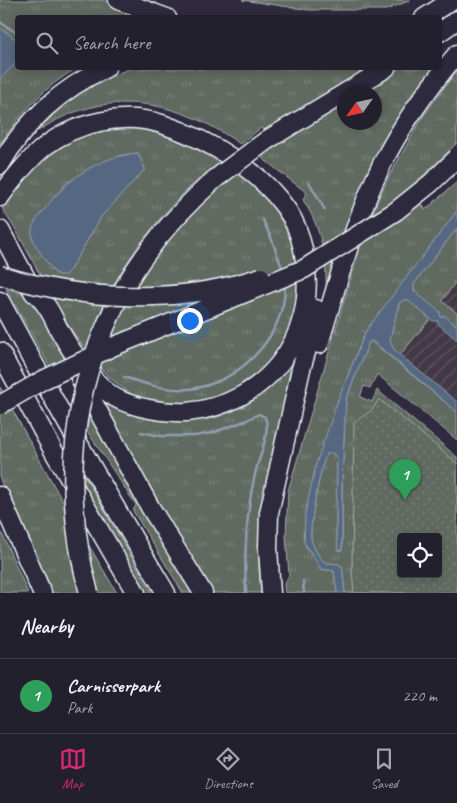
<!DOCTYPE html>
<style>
body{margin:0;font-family:Caveat,sans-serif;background:#2f2d3a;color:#f1f3f6}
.controls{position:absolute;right:15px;bottom:15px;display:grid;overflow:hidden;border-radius:5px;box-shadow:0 2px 8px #0003}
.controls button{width:45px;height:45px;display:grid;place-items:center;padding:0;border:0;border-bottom:1px solid #403e4a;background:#23202e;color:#f1f3f6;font:25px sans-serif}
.compass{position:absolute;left:337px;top:85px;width:45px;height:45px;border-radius:50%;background:#23202e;box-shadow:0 2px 8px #0003;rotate:236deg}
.you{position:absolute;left:189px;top:320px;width:18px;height:18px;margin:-12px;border:4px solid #fff;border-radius:50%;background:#1a73e8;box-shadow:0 0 0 8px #1a73e833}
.badge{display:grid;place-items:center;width:32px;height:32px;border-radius:50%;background:#db2777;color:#fff;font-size:16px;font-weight:700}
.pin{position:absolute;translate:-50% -41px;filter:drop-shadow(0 1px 2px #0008)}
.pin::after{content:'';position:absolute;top:26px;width:18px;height:15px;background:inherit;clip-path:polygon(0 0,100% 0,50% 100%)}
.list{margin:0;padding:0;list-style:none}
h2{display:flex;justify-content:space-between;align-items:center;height:65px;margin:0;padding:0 20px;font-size:21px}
h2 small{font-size:16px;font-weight:400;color:#a3a3aa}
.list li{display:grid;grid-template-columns:32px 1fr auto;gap:15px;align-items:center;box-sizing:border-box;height:75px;padding:0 20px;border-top:1px solid #403e4a}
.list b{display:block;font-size:19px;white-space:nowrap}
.list p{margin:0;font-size:16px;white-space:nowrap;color:#a3a3aa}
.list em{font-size:16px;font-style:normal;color:#a3a3aa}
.icon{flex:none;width:28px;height:28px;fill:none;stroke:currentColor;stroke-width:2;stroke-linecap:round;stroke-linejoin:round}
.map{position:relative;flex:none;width:457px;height:593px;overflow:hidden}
.search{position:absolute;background:#23202e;box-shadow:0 2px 8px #0003;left:15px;right:15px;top:15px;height:55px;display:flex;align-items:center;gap:12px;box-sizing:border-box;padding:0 18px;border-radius:5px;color:#a3a3aa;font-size:19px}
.sheet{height:140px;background:#23202e}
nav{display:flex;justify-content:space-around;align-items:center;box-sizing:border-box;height:70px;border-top:1px solid #403e4a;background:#23202e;font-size:14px;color:#a3a3aa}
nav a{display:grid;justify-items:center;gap:2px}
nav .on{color:#db2777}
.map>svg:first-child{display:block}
.industrial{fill:url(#industrial-furrows)}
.grass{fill:url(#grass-tufts);stroke:#a4aeac;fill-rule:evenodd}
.park{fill:url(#park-dots);stroke:#a4aeac;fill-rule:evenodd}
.water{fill:#566781;stroke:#909eb1}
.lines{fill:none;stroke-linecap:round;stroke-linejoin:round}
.stream{stroke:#909eb1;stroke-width:2.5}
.motorway-casing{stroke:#e8f1f8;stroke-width:21}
.motorway{stroke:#2f2a3d;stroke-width:18}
.motorway-bridge-casing{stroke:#e8f1f8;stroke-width:21;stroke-linecap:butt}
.motorway-bridge{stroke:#2f2a3d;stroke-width:18}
</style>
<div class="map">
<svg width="457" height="593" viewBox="0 0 457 593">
<defs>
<pattern id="industrial-furrows" width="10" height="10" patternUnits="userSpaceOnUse" patternTransform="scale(1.25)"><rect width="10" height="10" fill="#423946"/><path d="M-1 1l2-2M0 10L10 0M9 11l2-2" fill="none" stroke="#5d5661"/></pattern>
<pattern id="grass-tufts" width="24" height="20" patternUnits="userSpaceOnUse" patternTransform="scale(1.25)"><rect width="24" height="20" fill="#606b60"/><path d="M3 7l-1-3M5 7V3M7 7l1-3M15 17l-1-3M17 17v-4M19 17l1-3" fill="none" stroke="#778178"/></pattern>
<pattern id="park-dots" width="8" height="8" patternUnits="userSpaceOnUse" patternTransform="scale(1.25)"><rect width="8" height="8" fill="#606b60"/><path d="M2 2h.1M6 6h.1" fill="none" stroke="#778178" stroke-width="1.8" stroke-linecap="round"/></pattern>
</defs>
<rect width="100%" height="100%" fill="#2f2a3d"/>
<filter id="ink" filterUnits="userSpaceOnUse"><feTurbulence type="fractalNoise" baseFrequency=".02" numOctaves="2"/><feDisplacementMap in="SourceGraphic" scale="10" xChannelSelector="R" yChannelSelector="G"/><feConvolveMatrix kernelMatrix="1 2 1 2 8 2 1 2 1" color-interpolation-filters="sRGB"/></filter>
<g filter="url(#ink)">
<path class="industrial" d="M457,270v141l-63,-52z"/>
<path class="grass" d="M0,0h102l51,17 -135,1 -1,22 -17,-12z
M242,0h169l-25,10h-77z
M17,61l1,7h59c-32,18 -56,45 -77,76v-65z
M131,68h237l-104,63 -3,-3 -21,16c-64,-45 -134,-58 -202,-13l-2,-3c28,-27 59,-46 95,-60z
M400,68h33c-27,38 -54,78 -72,121 -14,34 -23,68 -33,103l-2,-2c1,-32 -5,-63 -23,-90l4,-7 -45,-35 19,-15 -1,-3 64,-39v21h30v-30h-15z
M457,70v73l-42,41 10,26 32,-28v29l-92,122 -27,67 -35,136 3,11 17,22 11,2 3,22h-52l-1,-9 5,-9 -3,-39 2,-45 69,-234 20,-55 11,-24 34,-60z
M125,127c36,4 70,18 101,37 65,41 96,119 51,188 -11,17 -32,37 -52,44 -9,3 -18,4 -27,6 -19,4 -47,3 -65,-7 -29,-17 -50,-46 -67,-74 -17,-29 -33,-59 -49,-89 -5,-9 -15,-20 -17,-31 0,-11 0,-34 0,-46l16,33c35,-39 56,-55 109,-61zM138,153l7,16 -44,48 -31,53 -12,5 -5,-4 -21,-34 9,-23 14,-18 13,-14 54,-27zM207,172l13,11 -57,59 -36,55 -14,29 -15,-7c17,-49 68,-114 109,-147z
M457,228v52l-15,21 15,12v13l-13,-11 -4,4 -27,-31 1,-4z
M6,289l25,6 36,65 -16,9z
M403,299l6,1 21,19 -30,36 -7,-7 -3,-9 9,-36z
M308,322c-24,88 -58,179 -47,271h-51l-55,-92 -65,-121 21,18 112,15 15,-6 11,-7z
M371,341l86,71v28l-80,-66 -7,14 -6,-2 -4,11 12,5 5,-12 80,67v70l-56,10v37l25,19h-81l-3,-27c-7,-5 -16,0 -21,-7 -4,-5 -9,-15 -10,-21 -2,-11 10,-76 16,-84l6,-1 4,5 -1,71 2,21h4v-70l4,-81 23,-57z
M0,387l58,106 59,100h-68l-22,-47 -27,-67z
M90,411l107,182h-14l-50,-82 3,-6 -49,-74z
M84,475l68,118h-6l-62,-106z
M0,529l28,64h-28z"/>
<path class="park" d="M379,399l78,64v130h-103l-2,-22 2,-148c13,-11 16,-8 25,-24zM401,537h37v37h-37z"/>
<path class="water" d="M0,28l17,12 1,21 -18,18z
M138,153l7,16 -44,48 -31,53 -5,5h-7l-5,-4c-6,-9 -20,-26 -21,-36 -2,-8 6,-18 11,-24 24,-32 54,-54 95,-58z
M457,211v17l-43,56v7l26,21 1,6 3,-3 13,11v14l-20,-17 1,-2h-5l-27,-22 -7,4 -9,36 3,9 7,7 57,47v10l-82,-69 -4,-2 -2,1 -23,57 -4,81v70h-4l-2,-21 1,-71 -4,-5 -6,1c-6,8 -18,73 -16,84 1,6 6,16 10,21 5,7 14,2 21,7l3,27h-8l-3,-22 -13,-2 -17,-27 1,-28 11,-50 22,-64 27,-67 5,-8z"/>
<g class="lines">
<path class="stream" d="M0,22l18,12
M309,182l16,28
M263,220l9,20 11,31
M124,377c21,7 43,14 65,12 50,-5 97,-53 96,-105
M141,432l20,4h34l17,-3 33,-12 14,-7 6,3c6,12 -5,39 -9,53 -10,41 -12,81 -10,123
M303,581l1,12"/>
<defs>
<path id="motorway" d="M118,0l49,18
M424,18l28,-18
M440,32l17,-12
M267,140l119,-72
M0,165c24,-42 61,-77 106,-97
M0,197c13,-18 27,-36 44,-50 32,-25 79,-35 118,-23 48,16 104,49 130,94 7,13 11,28 13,43 12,78 -40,144 -118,151 -22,1 -54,-4 -73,-15 -21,-14 -41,-43 -53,-64 -5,-8 -8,-18 -14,-26 -4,-6 -10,-13 -15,-19
M0,230l34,63
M0,301c53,99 108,196 166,292
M107,323c23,-57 63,-104 108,-144
M319,344c18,-60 35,-122 63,-180 20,-40 46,-76 75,-110
M0,352l54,100 82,141
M80,378l70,129 53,86
M0,496l42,97
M271,593l-3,-45 1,-35 32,-144 10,-33 5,-27"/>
</defs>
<use href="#motorway" class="motorway-casing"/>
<use href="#motorway" class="motorway"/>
<defs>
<path id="motorway-bridge" d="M215,179l52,-39
M0,275c83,26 178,30 261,2
M0,405l43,-25 69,-33 192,-78 92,-58 35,-28 26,-25
M89,593c-25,-91 -21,-184 18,-270"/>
</defs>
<use href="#motorway-bridge" class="motorway-bridge-casing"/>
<use href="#motorway-bridge" class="motorway-bridge"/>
</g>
</g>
</svg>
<div class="controls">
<button><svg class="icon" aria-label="locate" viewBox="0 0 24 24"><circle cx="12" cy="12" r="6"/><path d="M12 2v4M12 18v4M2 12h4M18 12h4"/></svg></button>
</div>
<svg class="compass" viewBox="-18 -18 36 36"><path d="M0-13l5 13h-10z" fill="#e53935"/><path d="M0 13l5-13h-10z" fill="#a3a3aa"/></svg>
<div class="you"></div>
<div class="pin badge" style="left:405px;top:500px;background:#2e9e5b">1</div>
<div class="search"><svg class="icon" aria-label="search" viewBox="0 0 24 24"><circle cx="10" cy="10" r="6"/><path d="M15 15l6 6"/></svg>Search here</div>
</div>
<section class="sheet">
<h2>Nearby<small></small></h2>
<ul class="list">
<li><span class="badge" style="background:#2e9e5b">1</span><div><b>Carnisserpark</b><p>Park</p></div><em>220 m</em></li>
</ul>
</section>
<nav>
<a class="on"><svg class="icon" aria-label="map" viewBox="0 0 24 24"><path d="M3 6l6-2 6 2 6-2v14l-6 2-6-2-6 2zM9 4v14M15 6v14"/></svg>Map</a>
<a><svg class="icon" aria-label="directions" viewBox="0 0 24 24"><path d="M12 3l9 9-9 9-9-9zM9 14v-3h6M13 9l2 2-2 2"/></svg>Directions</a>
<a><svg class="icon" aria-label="saved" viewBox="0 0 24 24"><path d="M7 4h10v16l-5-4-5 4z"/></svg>Saved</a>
</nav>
